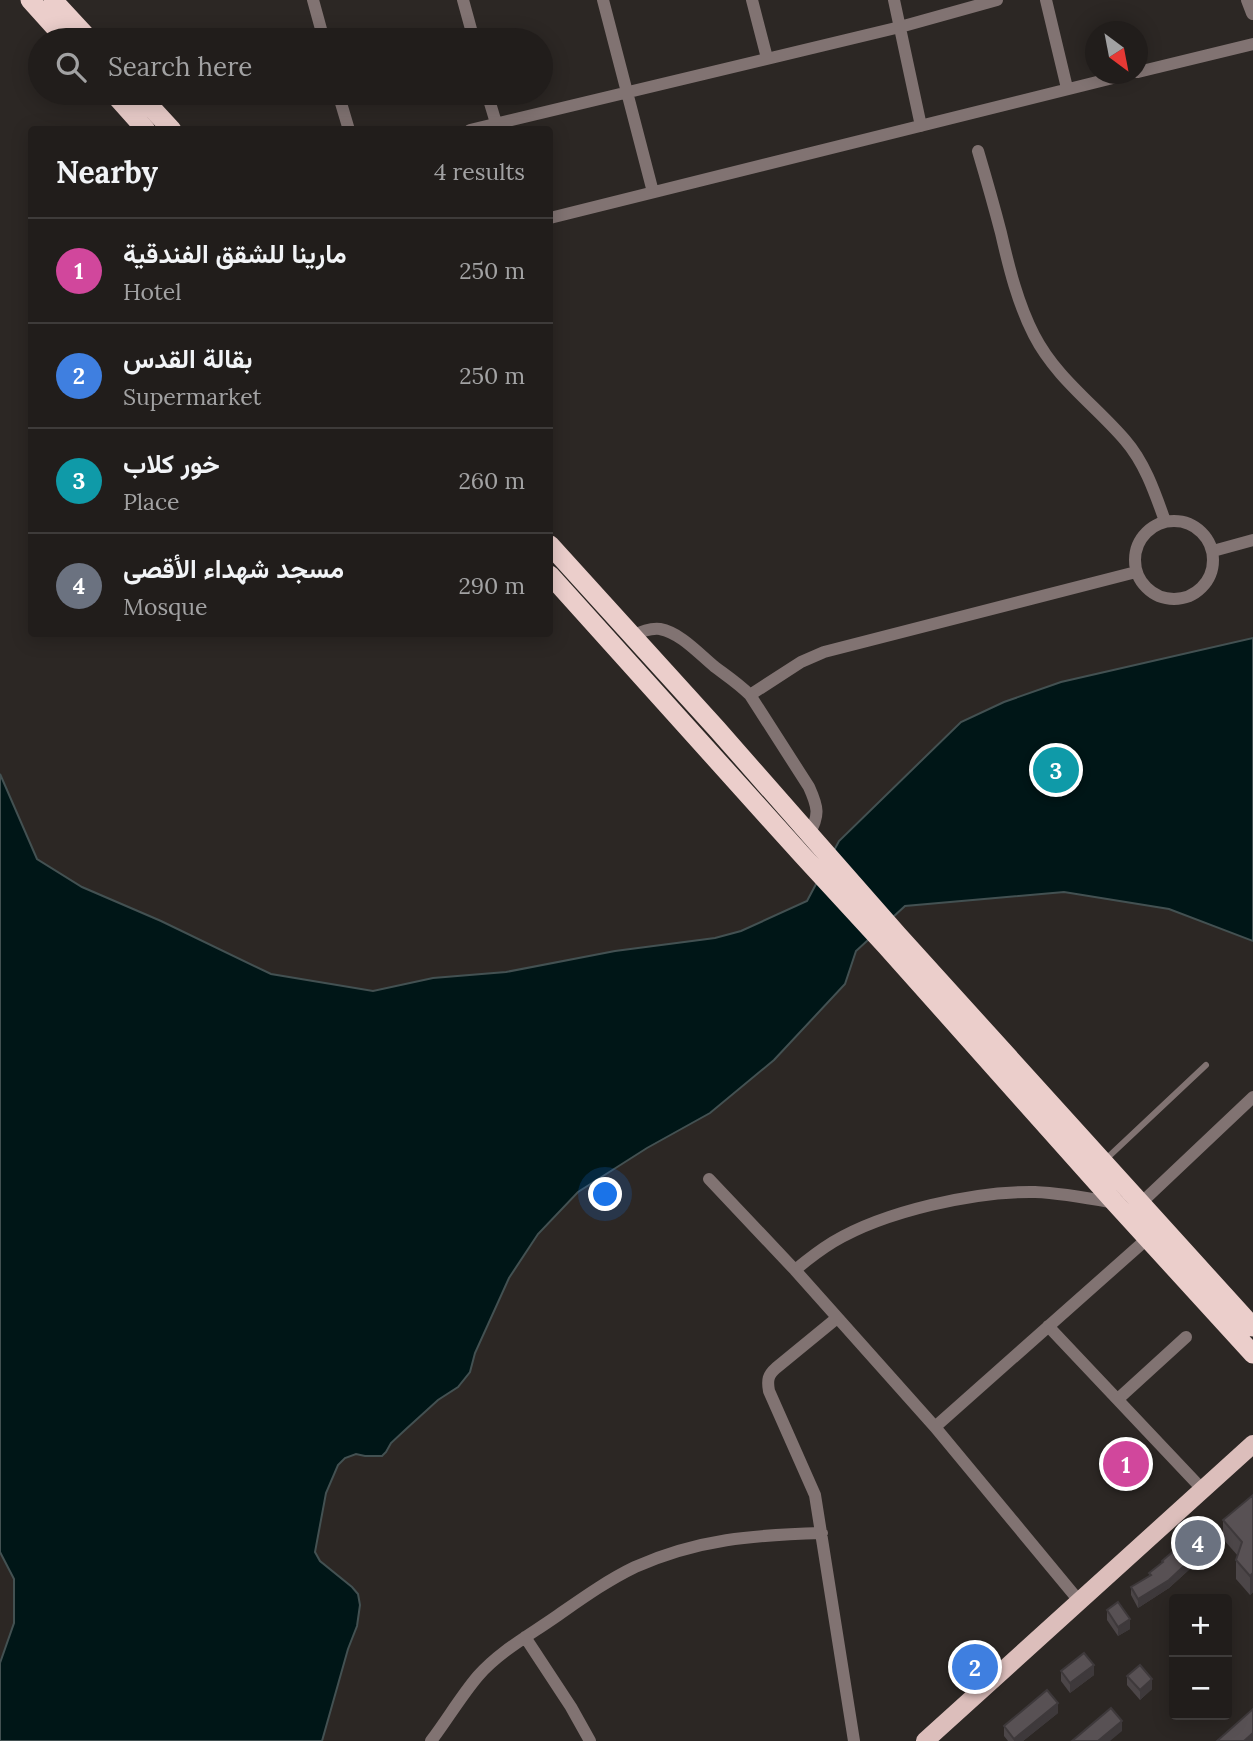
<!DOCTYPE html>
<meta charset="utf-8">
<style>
body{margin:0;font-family:Lora,Vazirmatn,serif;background:#2d2a28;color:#f1f3f6}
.controls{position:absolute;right:21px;bottom:21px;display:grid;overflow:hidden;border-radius:7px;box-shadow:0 4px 18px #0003}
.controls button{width:63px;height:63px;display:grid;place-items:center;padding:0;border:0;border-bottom:2px solid #3e3b3a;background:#211d1b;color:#f1f3f6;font:35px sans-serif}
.compass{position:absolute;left:1085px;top:21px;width:63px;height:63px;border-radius:50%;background:#211d1b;box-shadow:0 4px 18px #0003;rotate:148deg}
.you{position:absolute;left:606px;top:1195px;width:24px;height:24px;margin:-18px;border:5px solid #fff;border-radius:50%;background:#1a73e8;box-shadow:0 0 0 10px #1a73e833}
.badge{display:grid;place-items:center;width:46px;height:46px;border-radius:50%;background:#f49e89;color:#fff;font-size:23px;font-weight:700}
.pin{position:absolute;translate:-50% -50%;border:4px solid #fff;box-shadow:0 2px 7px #0006}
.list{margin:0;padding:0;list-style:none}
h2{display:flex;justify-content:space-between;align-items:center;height:91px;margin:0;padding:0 28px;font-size:30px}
h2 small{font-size:23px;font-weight:400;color:#a2a2a3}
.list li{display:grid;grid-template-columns:46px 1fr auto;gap:21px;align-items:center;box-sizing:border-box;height:105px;padding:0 28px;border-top:2px solid #3e3b3a}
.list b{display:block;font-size:26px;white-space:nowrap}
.list p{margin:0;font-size:23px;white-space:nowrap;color:#a2a2a3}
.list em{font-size:23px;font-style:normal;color:#a2a2a3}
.icon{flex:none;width:38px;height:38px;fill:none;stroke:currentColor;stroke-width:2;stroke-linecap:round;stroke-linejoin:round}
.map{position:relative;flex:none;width:1253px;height:1741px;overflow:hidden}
.search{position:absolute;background:#211d1b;box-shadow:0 4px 18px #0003;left:28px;top:28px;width:525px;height:77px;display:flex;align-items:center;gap:18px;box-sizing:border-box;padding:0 24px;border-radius:38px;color:#a2a2a3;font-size:26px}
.panel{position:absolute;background:#211d1b;box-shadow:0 4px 18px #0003;left:28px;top:126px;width:525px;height:511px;border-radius:7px}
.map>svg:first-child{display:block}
.water{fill:#001617;stroke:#435152;stroke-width:2}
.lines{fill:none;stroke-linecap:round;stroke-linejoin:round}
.service{stroke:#817372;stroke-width:6}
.minor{stroke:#817372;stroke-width:12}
.tertiary{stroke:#817372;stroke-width:14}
.primary{stroke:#dcbebb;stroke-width:18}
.trunk{stroke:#ebcecb;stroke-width:19}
.wall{fill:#4c4648}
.shaded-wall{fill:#3e393b}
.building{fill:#585154;stroke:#3e393b;stroke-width:2}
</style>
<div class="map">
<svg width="1253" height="1741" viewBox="0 0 1253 1741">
<rect width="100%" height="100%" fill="#2c2724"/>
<path class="water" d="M1253,638v303l-84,-32 -105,-17 -159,14 -49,45 -11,33 -71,76 -64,53 -63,35 -69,44 -40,42 -29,44 -34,75 -5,19 -12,15 -20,13 -33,30 -14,13 -5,9 -4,4h-17l-9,-2 -11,4 -7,7 -12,28 -11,59 5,9 32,26 6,7 2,11 -3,21 -9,23 -26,92h-322v-78l14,-40v-44l-14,-27v-778l37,85 45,28 79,34 110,53 102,17 60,-13 73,-6 109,-21 100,-13 26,-7 66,-30 32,-60 122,-119 43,-20 57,-20z"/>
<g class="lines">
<path class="service" d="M1105,1160l101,-95"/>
<path class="minor" d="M313,0l11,40
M463,0l11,40
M603,0l50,192
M752,0l15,58
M894,0l27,126
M1046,0l21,88
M1138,72l115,-28
M338,93l11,37
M487,93l9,30
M470,130l430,-103 97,-27
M978,151c8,27 16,55 23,82 8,35 17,71 33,102 22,43 61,70 91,105 20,23 30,53 40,81
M550,218l579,-144
M1135 560a39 39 0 1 1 78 0a39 39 0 1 1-78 0Z
M1213,551l40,-11
M633,636c9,-5 17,-8 27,-7 21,4 39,25 55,38 12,9 24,17 35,28l59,92c9,20 11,28 0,47
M750,695l51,-33 23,-10 312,-80
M709,1179l86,91 140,157 145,175
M1141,1203l112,-106
M795,1270c12,-10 25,-20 38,-28 52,-31 142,-51 202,-50 27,1 53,6 80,11
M837,1318l-61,50c-8,7 -9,12 -7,23l46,104 39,246
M1048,1326l155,164
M1118,1399l68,-62
M935,1427l213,-189
M525,1637l46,70 19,34
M431,1741c16,-21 30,-45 47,-65 21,-24 50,-40 76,-58 26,-18 52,-37 81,-51 63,-28 118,-32 187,-34"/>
<path class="tertiary" d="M1248,0l5,13"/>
<path class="primary" d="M925,1741l328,-297"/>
<path class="trunk" d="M30,0l36,40
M53,0l37,40
M113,93l33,37
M138,93l34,37
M550,545l167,184 181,206 355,392
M550,575l253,281 83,90 229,257 138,151"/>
</g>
<path class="wall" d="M1253,1495v97l-3,3 -14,-16v-19l2,-4 -15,-17v-19z
M1190,1533l29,19 -14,10 -3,-4 -33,30 -31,20 -7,-13v-8l18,-11v-3l13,-10v-2l28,-25z
M1107,1610l23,19 -12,7 -11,-16z
M1061,1671l33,4 -24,18 -9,-12z
M1127,1676l25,13 -12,11 -13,-15z
M1058,1713l-35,28h-15l-4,-5v-10z"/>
<path class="shaded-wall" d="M1219,1543v9l-14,10v-8z
M1202,1549v9l-33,30 -31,20v-9z
M1253,1573v19l-3,3v-19z
M1130,1619v10l-12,7v-9z
M1094,1665v10l-24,18v-10z
M1152,1679v10l-12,11v-10z
M1058,1703v10l-35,28h-9v-2z
M1122,1721v10l-12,10h-12z
M1253,1733v8h-9z"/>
<path class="building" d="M1253,1495v78l-3,3 -14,-16 6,-18 -19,-22z
M1204,1523l15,20 -14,11 -3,-5 -33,31 -31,19 -7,-12 20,-12 -2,-2 14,-11 -1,-1 30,-26 -2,-2z
M1118,1602l12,17 -12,8 -11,-17z
M1084,1653l10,12 -24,18 -9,-12z
M1140,1665l12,14 -12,11 -13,-14z
M1047,1690l11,13 -44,36 -10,-13z
M1111,1708l11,13 -24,20h-26z
M1253,1709v24l-9,8h-27z"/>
</svg>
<div class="controls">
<button>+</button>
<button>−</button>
</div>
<svg class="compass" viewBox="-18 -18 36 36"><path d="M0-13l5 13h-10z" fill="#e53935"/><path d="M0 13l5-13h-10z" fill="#a2a2a3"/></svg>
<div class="you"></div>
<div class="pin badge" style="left:1126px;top:1464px;background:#d1479c">1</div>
<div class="pin badge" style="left:975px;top:1667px;background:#3f7fe0">2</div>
<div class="pin badge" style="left:1056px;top:770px;background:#0f9aa8">3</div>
<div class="pin badge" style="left:1198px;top:1543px;background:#6b7280">4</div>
<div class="search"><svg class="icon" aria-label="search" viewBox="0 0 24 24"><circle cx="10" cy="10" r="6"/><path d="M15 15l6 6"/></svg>Search here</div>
<section class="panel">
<h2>Nearby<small>4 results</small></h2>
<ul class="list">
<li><span class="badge" style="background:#d1479c">1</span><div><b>مارينا للشقق الفندقية</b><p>Hotel</p></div><em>250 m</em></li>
<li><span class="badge" style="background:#3f7fe0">2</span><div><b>بقالة القدس</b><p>Supermarket</p></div><em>250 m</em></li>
<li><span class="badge" style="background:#0f9aa8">3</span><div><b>خور كلاب</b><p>Place</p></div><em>260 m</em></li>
<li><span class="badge" style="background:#6b7280">4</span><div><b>مسجد شهداء الأقصى</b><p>Mosque</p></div><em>290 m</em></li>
</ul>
</section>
</div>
